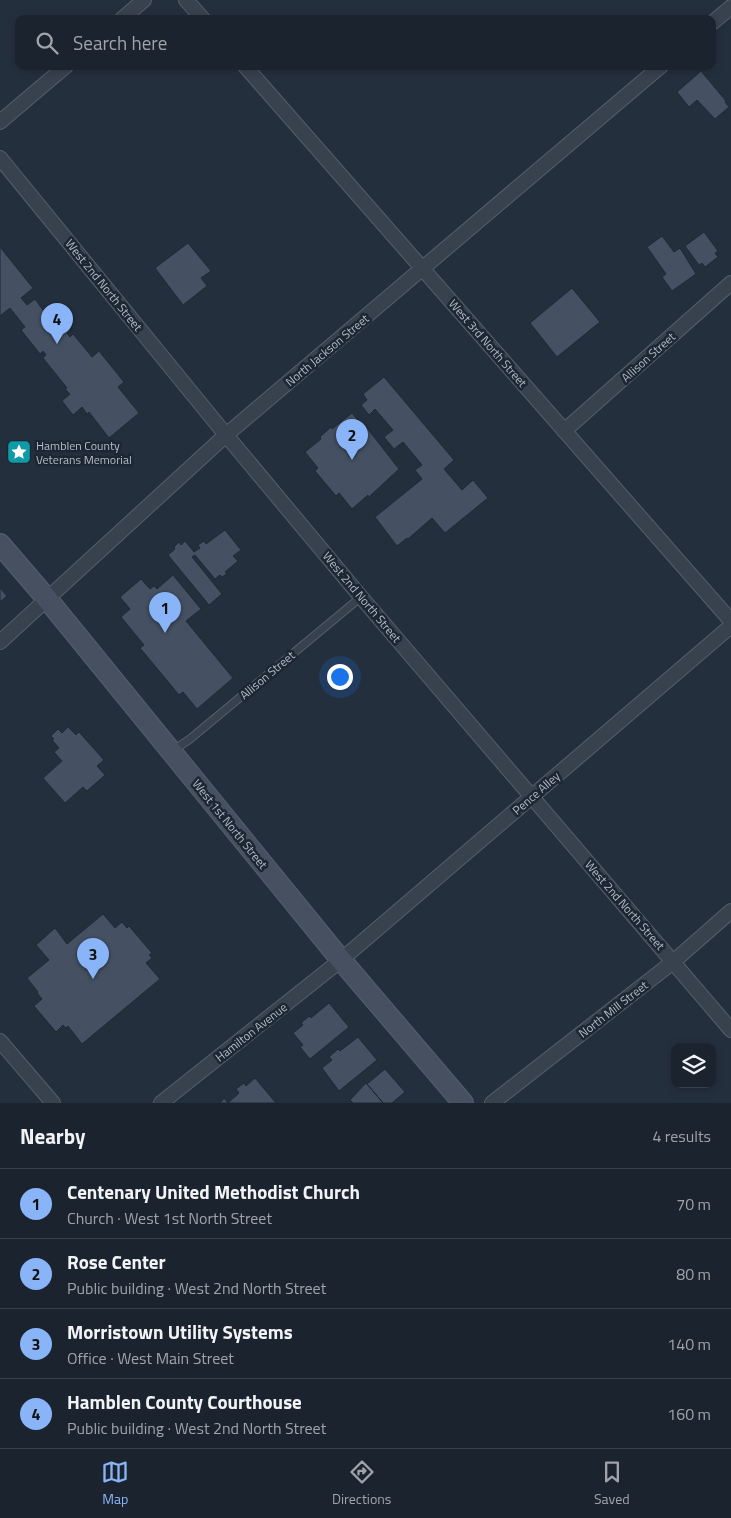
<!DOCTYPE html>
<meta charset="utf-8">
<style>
body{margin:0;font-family:"Titillium Web",sans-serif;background:#282f3a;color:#f1f3f6}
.controls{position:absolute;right:15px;bottom:15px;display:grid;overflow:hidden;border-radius:10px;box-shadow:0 2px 8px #0003}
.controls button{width:45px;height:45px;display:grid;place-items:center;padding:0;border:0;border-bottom:1px solid #39404a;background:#1b232e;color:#f1f3f6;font:25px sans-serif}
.you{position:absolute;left:339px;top:676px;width:18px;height:18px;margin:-12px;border:4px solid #fff;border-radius:50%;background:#1a73e8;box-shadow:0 0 0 8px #1a73e833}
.badge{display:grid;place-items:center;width:32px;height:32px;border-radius:50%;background:#8ab4f8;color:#111;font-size:16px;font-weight:700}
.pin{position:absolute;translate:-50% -41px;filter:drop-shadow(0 1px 2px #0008)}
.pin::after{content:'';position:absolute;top:26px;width:18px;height:15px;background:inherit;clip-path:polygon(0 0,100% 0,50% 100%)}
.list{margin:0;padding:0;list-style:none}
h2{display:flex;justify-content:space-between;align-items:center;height:65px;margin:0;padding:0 20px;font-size:21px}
h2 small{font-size:16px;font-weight:400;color:#a0a4aa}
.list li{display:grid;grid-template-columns:32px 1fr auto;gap:15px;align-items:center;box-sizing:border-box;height:70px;padding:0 20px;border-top:1px solid #39404a}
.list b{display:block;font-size:19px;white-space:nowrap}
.list p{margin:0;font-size:16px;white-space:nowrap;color:#a0a4aa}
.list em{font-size:16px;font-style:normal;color:#a0a4aa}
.icon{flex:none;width:28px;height:28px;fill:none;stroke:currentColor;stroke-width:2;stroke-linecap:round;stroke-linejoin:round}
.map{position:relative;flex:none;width:731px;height:1103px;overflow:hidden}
.search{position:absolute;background:#1b232e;box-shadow:0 2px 8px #0003;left:15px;right:15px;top:15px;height:55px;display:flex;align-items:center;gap:12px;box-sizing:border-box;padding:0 18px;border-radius:10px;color:#a0a4aa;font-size:19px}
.sheet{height:345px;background:#1b232e}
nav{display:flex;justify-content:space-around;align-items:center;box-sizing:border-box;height:70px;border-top:1px solid #39404a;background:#1b232e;font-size:14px;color:#a0a4aa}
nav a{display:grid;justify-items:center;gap:2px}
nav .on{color:#8ab4f8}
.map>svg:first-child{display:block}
.building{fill:#455162;stroke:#1f2835}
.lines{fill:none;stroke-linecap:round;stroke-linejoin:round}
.service-casing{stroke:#565f6c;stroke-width:9}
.minor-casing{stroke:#565f6c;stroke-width:16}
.secondary-casing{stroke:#565f6c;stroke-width:22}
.service{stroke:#38414e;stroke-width:7}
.minor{stroke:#38414e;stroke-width:14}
.secondary{stroke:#465061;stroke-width:20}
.labels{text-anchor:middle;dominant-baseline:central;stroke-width:5;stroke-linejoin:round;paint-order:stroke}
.street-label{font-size:12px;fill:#b4bcc9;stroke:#1d2633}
.poi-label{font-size:12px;fill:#b4bcc9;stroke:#1d2633;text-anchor:start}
</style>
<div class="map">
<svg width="731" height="1103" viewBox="0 0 731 1103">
<rect width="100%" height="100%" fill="#242f3e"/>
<path class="building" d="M701,71l25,30 -1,1 4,5 -14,12 -18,-19 -8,7 -12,-15z
M704,232l14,19 -3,2 3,4 -13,10 -3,-4 -3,2 -14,-19z
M662,236l12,16 6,-4 16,26 -24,17 -10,-14 4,-3 -19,-27z
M188,243l23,28 -10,7 6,8 -24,19 -28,-37z
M0,247l33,41 -12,10 6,7 8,-6 8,11 7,-6 21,26 -4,3 3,4 3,-3 19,23 7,-6 25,31 -6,5 21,26 -30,25 -20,-26 -2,2 -5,-7 -9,8 -11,-14 8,-7 -5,-5 2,-1 -24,-30 3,-3 -3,-4 -3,3 -19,-24 4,-3 -15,-19 -10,8z
M572,288l28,34 -43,35 -27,-34z
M384,377l70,83 -10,9 18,21 11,-10 15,18 -43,35 -13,-15 -24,21 -1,-1 -10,8 -22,-29 47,-38 -7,-9 7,-5 -19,-23 -9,7 -10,-12 9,-7 -18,-21 -6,6 -8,-10 6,-5 -4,-6z
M352,413l14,17 1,-2 32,41 -30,28 -1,-2 -16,14 -13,-16 -3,3 -21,-25 3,-3 -13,-16 16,-13 -1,-2 11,-10 1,2z
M225,530l16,20 -8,6 5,5 -13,11 2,2 -5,3 -2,-2 -5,4 -20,-24 -3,2 30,37 -13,11 -41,-50 7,-6 -1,-2 5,-5 2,3 4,-4 9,11 6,-4 -2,-3 6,-4 2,3z
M173,575l28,34 -15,12 47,57 -36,31 -14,-17 -4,3 -39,-47 4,-3 -23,-28 9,-8 -10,-12 21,-18 9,10 4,-3 3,3z
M0,588l7,8 -7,6z
M68,727l8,8 3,-3 25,28 -7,6 8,9 -18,16 -4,-4 -18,16 -22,-25 19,-17 -8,-9 5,-4 -7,-8 2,-1 -3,-3 7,-7 4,4z
M103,914l12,14 7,-6 5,6 2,-2 23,27 -3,2 3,3 -6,5 14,16 -78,65 -14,-18 -2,2 -3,-3 -7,7 -22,-26 8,-7 -5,-6 1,-1 -11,-14 22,-18 -13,-15 19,-17 12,16z
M329,1003l20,24 -39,32 -10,-12 3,-2 -10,-12 10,-8 -2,-2 8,-7 2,2z
M358,1037l19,23 -38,31 -17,-23 10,-8 -3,-3 9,-8 2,2z
M385,1069l20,23 -13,11h-9l-16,-19z
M255,1078l21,25h-56l4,-5 4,5 11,-10 -3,-4 8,-6 2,3z
M366,1083l1,1 16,19h-30l-3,-3z"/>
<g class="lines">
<defs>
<path id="service" d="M174,750l16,-11 171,-142"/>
<path id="minor" d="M186,0l17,19
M122,19l22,-19
M712,23l19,-16
M245,66l486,555
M0,122l66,-56
M0,158l226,277 135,162 370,433
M564,431l167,-148
M0,642l226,-207 435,-369
M0,1041l53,62
M161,1103l180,-143 390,-334
M492,1103l181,-141 58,-51"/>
<path id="secondary" d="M0,544l48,56 293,360 122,143"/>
</defs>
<use href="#service" class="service-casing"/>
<use href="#minor" class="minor-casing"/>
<use href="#secondary" class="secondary-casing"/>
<use href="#service" class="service"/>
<use href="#minor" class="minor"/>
<use href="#secondary" class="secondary"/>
</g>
<defs>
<symbol id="sight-square" viewBox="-11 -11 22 22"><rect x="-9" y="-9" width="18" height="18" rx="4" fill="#0f9aa8" stroke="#1d2633"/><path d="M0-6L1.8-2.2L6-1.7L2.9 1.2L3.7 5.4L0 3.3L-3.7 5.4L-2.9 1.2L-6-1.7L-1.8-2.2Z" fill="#fff"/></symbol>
</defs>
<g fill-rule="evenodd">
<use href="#sight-square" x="5" y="438" width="28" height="28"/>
</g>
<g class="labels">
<g class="street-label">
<text transform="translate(104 285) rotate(51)">West 2nd North Street</text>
<text transform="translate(488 343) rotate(49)">West 3rd North Street</text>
<text transform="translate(327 350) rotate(-40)">North Jackson Street</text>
<text transform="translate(648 357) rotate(-42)">Allison Street</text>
<text transform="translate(362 597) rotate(50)">West 2nd North Street</text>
<text transform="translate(267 675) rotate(-40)">Allison Street</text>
<text transform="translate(536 793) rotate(-41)">Pence Alley</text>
<text transform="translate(230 824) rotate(51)">West 1st North Street</text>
<text transform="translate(625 905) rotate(49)">West 2nd North Street</text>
<text transform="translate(613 1009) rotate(-38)">North Mill Street</text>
<text transform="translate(251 1032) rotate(-38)">Hamilton Avenue</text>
</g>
<g class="poi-label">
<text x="36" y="445">Hamblen County<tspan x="36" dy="14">Veterans Memorial</tspan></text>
</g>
</g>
</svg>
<div class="controls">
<button><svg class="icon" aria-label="layers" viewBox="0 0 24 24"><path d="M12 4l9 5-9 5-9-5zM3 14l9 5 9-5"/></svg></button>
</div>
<div class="you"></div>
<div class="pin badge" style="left:165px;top:633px">1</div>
<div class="pin badge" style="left:352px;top:460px">2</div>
<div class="pin badge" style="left:93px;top:979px">3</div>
<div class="pin badge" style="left:57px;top:344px">4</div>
<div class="search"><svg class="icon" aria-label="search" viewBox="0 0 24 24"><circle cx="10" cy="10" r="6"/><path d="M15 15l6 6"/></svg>Search here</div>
</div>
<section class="sheet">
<h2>Nearby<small>4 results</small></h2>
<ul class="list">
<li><span class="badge">1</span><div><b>Centenary United Methodist Church</b><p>Church · West 1st North Street</p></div><em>70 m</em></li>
<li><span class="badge">2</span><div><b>Rose Center</b><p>Public building · West 2nd North Street</p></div><em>80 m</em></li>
<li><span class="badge">3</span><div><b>Morristown Utility Systems</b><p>Office · West Main Street</p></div><em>140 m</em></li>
<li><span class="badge">4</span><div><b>Hamblen County Courthouse</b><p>Public building · West 2nd North Street</p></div><em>160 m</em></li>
</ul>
</section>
<nav>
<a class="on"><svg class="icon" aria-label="map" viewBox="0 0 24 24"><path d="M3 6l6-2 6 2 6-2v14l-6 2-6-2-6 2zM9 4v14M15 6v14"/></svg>Map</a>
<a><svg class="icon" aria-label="directions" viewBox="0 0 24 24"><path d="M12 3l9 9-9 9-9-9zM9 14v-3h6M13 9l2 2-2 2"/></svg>Directions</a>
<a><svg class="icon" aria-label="saved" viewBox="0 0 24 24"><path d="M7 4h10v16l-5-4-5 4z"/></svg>Saved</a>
</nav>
